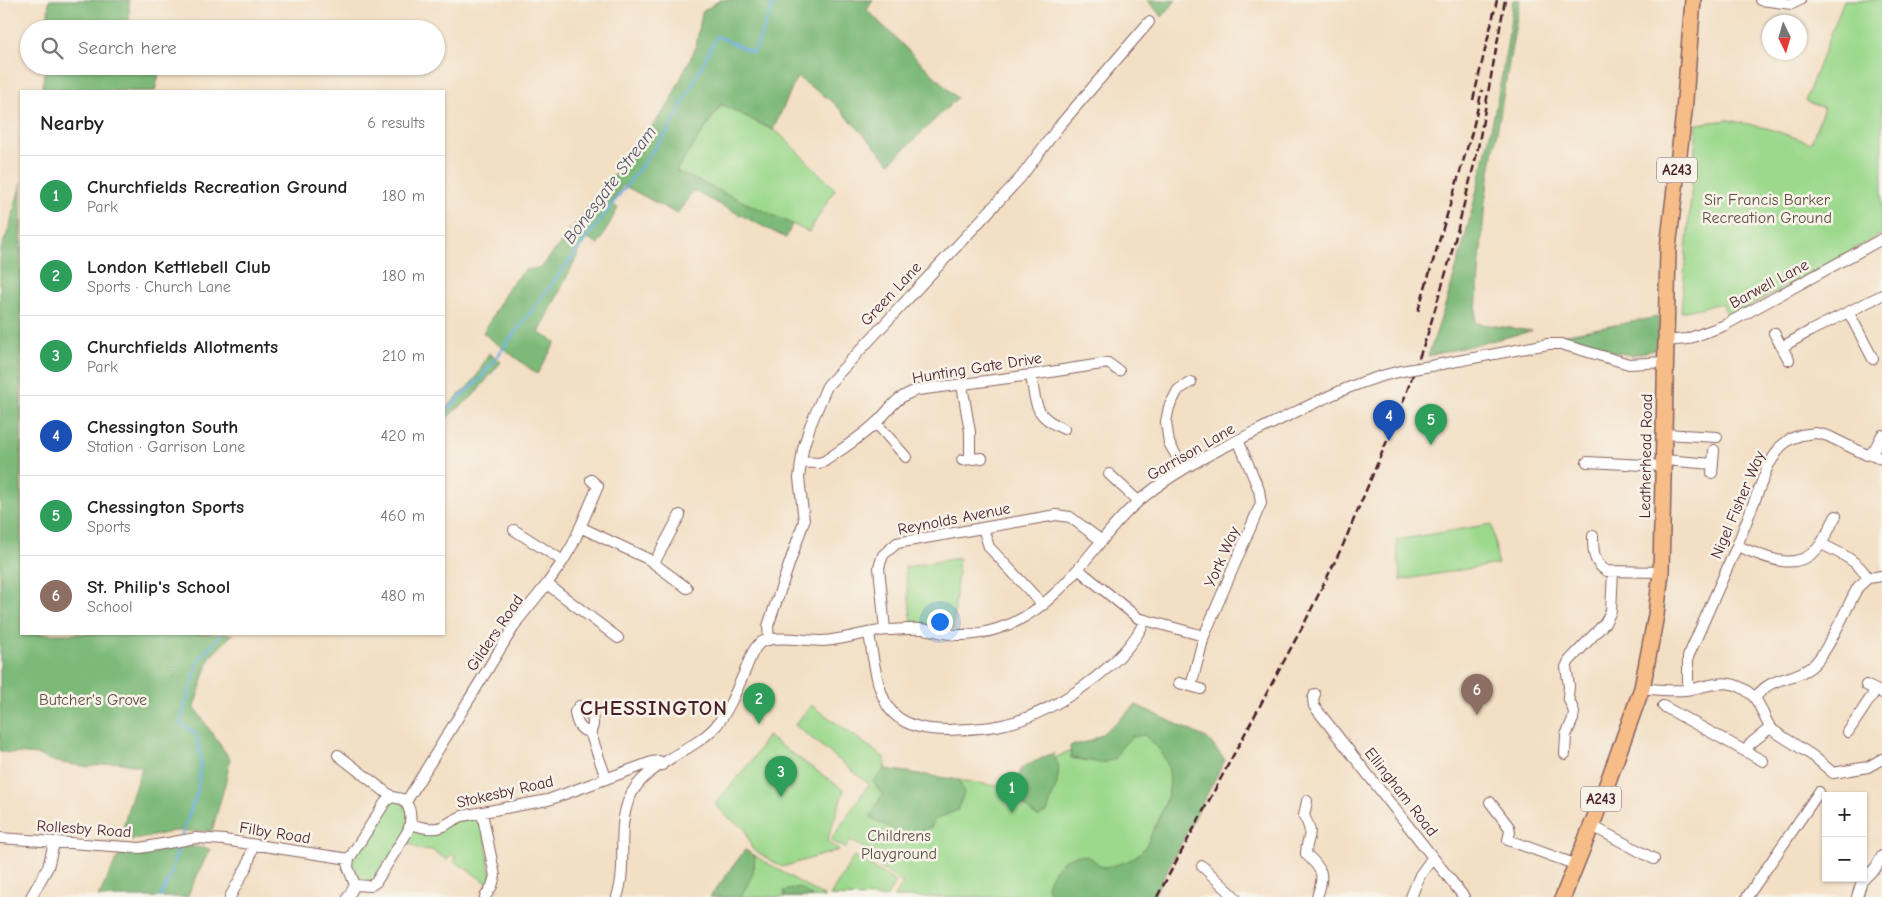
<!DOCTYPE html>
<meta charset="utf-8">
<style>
body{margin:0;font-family:"Comic Neue",sans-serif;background:#f2f2f2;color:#222}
.controls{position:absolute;right:15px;bottom:15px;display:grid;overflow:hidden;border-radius:0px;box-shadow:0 1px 4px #0004}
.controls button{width:45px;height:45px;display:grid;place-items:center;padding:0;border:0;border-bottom:1px solid #e0e0e0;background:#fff;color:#222;font:25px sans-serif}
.compass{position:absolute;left:1762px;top:15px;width:45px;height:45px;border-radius:50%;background:#fff;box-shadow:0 1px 4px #0004;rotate:175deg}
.you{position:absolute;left:939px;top:621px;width:18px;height:18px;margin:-12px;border:4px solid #fff;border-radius:50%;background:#1a73e8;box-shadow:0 0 0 8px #1a73e833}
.badge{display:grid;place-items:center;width:32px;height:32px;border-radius:50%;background:#d1495b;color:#fff;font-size:16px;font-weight:700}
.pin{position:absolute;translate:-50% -41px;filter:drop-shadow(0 1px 2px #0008)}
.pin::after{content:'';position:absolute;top:26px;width:18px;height:15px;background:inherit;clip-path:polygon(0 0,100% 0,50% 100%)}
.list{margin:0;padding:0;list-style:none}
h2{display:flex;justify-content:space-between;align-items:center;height:65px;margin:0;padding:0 20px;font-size:21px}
h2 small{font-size:16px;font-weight:400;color:#767676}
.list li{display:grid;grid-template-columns:32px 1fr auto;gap:15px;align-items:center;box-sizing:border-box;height:80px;padding:0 20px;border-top:1px solid #e0e0e0}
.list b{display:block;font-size:19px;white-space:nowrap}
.list p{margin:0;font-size:16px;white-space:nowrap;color:#767676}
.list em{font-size:16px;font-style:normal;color:#767676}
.icon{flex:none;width:28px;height:28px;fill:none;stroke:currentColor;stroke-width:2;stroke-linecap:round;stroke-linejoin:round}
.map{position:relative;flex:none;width:1882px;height:897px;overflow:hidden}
.search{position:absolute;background:#fff;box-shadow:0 1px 4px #0004;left:20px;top:20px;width:425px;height:55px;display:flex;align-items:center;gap:12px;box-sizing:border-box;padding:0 18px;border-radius:28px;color:#767676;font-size:19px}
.panel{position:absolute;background:#fff;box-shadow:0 1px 4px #0004;left:20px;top:90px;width:425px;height:545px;border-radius:0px}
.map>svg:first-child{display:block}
.green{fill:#9cd98d;stroke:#737c5c}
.forest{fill:#7db978;stroke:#646c52}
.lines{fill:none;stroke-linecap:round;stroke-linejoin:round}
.stream{stroke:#6bafe0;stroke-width:2.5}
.minor-casing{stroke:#856261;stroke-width:12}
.highway-casing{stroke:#856261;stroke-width:18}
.minor{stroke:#fff;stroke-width:10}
.highway{stroke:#f7bd88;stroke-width:15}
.rail{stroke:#4a1f2b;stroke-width:2.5;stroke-dasharray:8 4;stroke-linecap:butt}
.minor-bridge-casing{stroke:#856261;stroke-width:12;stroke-linecap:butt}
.minor-bridge{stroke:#fff;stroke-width:10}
.labels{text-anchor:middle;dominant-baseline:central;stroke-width:5;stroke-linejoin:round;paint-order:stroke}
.shield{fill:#f7f3e8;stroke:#7e5f64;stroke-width:1}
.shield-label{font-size:15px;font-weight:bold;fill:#4a1f2b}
.park-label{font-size:16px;fill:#5e4e44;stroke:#f7f3e8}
.street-label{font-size:16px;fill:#4a1f2b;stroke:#f7f3e8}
.water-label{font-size:18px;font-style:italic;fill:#56516a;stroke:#f7f3e8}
.district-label{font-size:21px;font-weight:bold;letter-spacing:1px;fill:#4a1f2b;stroke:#f7f3e8}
</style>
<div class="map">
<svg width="1882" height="897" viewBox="0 0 1882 897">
<rect width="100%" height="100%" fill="#f7f3e8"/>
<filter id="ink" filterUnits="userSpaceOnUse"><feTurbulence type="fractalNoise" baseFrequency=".02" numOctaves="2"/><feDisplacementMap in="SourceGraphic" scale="10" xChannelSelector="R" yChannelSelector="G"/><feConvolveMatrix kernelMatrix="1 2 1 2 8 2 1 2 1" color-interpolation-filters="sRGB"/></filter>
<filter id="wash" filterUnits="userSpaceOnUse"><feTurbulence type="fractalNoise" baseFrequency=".0096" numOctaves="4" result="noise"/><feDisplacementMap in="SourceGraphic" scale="20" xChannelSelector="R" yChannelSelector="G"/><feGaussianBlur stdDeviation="1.12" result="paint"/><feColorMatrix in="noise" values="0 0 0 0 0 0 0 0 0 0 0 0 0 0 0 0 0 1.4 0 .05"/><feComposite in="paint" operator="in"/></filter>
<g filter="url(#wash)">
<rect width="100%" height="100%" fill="#f3dfc4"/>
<path class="green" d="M1844,0h38v234l-154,84 -6,-15 -41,9 16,-188 31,-4 39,8 44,15 13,-35 -19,-7z
M722,104l58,30 55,55 -26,43 -133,-61z
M1492,524l6,40 -97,16 -5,-40z
M959,558l-6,71 -41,-6 -7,-56z
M811,705l74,53v11l113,17 107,-53 31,-28 72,34 -73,158h-241l9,-14 -23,-15 2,-4 -2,-6 -30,-18 -5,9 -14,-9 38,-56 -74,-59z
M767,736l77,54 -17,51 12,9 -57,17 -30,-18 -7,-20 -19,-13 -11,-12 38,-45z
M402,799l8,25 19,5 53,-16 10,73 -38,-25 2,-4 -5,-3 -4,6 -15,-10 -13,-1 -16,-9 -26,42 -22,3 -6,-26 37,-58z
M745,850l80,47h-111z
M854,856l42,26 -10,15 -56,-1z"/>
<path class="forest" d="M49,0h80v29h-82z
M720,0h153l-6,10 90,88 -67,65 -57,-61 -36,-25 -24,53 -52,-26 -45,67 116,53 -6,14 -93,-47 -16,23 -54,-29 -12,19 7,4 -20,37 -12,-7 -47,95 17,9 -19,32 -54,-41 26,-46 16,-17 16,-2 126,-161 29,-60 6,-35z
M1147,0h29l-14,17z
M1513,0h7l-35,201 -10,122 57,8 -104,25c22,-61 39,-123 54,-187 13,-56 25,-112 31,-169z
M45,66h103l11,8 -4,17h-113z
M21,182v452h212l-23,23 -16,50 36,52 -4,21 -14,51h-38l-34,8 -20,1 9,-35 13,-38 -24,-5 -29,5 -33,-5 -18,-7 -38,-3v-501l10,-25z
M1658,317l1,27 -5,6 -22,5 -14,-2 -56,-18z
M489,353l12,9 -28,34 -29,24v-10l32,-32z
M1136,705l72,34 17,21 -72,137h-99l-7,-9c2,-17 20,-37 39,-32 6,1 11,7 16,11 14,-1 28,-5 39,-15 6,-5 9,-17 13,-24 18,-35 27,-65 -10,-93l-13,2 -11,12 -5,10 -14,4 -30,-5 -1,-12 25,-6z
M1053,753l6,14 -2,16 -10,29 -9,5c-21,-13 -22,-27 -17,-49z
M885,769l74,11 5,13 -6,17 -24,10 -2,7 -26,10 -36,-20 12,-22 -9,-14z
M187,846l23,3 -23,48h-89l21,-42z
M745,850l10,6 -2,18 -12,23h-31z
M799,887l14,10h-28l-1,-6z"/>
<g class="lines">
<path class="stream" d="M444,412l36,-33 190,-251 47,-92 37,17 21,-53
M181,837l17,-47 3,-31 -5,-25 -16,-11 19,-63 22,-26
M160,897l10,-20 9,-32"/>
</g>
</g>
<g filter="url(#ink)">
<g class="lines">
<defs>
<path id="minor" d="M1761,0l31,4 8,-4
M1849,313l24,46
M1774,333l15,27
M1666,341l21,-2 36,-13 159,-87
M1782,347l28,-16 72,-36
M1431,366l117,-22h13l68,20 36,-2
M1031,375c5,30 3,41 33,54
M962,385l8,47v27
M876,423l30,34
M1664,434l53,3
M1871,454l11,5
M962,460l20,-2
M1664,460l49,4
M801,462l18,1 6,-2c17,-12 36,-24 51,-38 17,-16 18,-26 42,-33l113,-15 77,-12 11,8
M1587,462l77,4
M1184,469l-15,-26 -3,-21 3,-15 9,-17 13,-8
M1712,473l2,-23
M1109,474l29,27
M580,527l68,32 39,29
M983,528l6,19 54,58
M514,530l49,31
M1593,536c0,14 0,28 14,35l54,1
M1821,544c19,9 36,16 47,34
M1737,546c25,9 57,28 80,3 8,-9 13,-23 19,-33
M654,563l26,-48
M1078,569l60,49 66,18
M547,584l71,54
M885,630l-6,-63 4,-12 14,-12 159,-28 14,2 32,24
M869,634c4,22 8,63 24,79 15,15 37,17 56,17 20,-1 38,-1 57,-6 46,-10 121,-60 139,-104
M769,640l-1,-14 36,-105 -5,-43 4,-29 7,-23 17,-40 194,-209 39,-52 89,-103
M1179,683l22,6
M1866,685l16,8
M1191,686l13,-50 57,-133 -2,-13 -21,-50
M1642,688c15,2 28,3 43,2 25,-3 44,-16 67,5 11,10 11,27 22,36l39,25 20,17 35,-6 14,-8
M1688,689v-32l49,-111 31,-80 12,-19 10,-8 11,-4 15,-2 12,3 39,19c8,-2 11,-13 15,-20
M1315,694l-2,5 1,7 150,191
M1755,698c18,-24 37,-16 56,-31 16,-12 36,-61 47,-80l10,-9 14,-2
M579,706l7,1c6,7 10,17 4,25 -11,-1 -14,-11 -15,-20z
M1663,706l100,55
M590,732l16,46
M1848,732l27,-41
M1746,752l4,-8 20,-16
M1565,754l1,-19 7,-16 1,-7 -6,-15 1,-11 -3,-19 3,-6 36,-38 6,-12 2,-39
M338,755l54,42
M392,797l10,2c10,8 10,20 6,32l-32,51 -6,4 -15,-1 -7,-18 1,-8 37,-58z
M1307,801l-3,15c12,22 2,18 2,38 17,16 19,20 11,43
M406,802l112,-182 29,-36 16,-23 10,-17 25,-58 -7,-6
M1490,802l19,25 1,5 -2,8 69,25
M482,813l13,63 -3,10 -7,11
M410,824c11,3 23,7 34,2 6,-4 11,-7 18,-10l86,-16 104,-38 7,-1 3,4
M1592,826l62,33
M0,838l140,10 56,-10 28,2 125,19
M1202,866l33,31
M31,897l17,-30 6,-24
M230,897l18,-33 5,-19
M348,897l7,-12
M617,897c11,-32 -1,-66 12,-98 14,-35 63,-46 87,-73 13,-16 21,-37 29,-55 4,-9 7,-22 15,-28 13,-9 46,-2 62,-2 23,-1 45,-10 67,-11 11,0 22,-2 32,-1 12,1 24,5 36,6 18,1 39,-5 56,-12 51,-24 77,-74 115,-112 38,-38 96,-64 143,-87 44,-21 87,-45 136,-54
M1411,897l9,-22 13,-18
M1747,897l72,-105
M1857,897l5,-16 14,-14 6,-11"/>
<path id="highway" d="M1563,897l32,-80 47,-129 14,-73 5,-43 7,-324 16,-136 9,-112"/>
</defs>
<use href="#minor" class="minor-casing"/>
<use href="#highway" class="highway-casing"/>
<use href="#minor" class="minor"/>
<use href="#highway" class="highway"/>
<path class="rail" d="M1473,100l24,-100
M1418,311l54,-179 10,-42
M1157,897l148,-275 38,-77 57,-135 27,-74 23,-77 27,-106 28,-153"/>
<defs>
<path id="minor-bridge" d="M1407,370l24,-4"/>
</defs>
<use href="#minor-bridge" class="minor-bridge-casing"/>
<use href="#minor-bridge" class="minor-bridge"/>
</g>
</g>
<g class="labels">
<g class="shield">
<rect x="1657" y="157.5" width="40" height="25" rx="4"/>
<rect x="1581" y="786.5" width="40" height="25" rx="4"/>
</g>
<g class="shield-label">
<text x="1677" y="170">A243</text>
<text x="1601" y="799">A243</text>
</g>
<g class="park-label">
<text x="1767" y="200">Sir Francis Barker<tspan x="1767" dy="18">Recreation Ground</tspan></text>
<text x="93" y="700">Butcher's Grove</text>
<text x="899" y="836">Childrens<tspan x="899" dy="18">Playground</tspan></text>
</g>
<g class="street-label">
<text transform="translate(1769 284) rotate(-28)">Barwell Lane</text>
<text transform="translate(891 294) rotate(-47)">Green Lane</text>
<text transform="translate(977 368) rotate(-9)">Hunting Gate Drive</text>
<text transform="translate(1191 452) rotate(-30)">Garrison Lane</text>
<text transform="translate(1646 456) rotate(-89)">Leatherhead Road</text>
<text transform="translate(1738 505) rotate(-67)">Nigel Fisher Way</text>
<text transform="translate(954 519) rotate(-11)">Reynolds Avenue</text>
<text transform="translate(1222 557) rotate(-66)">York Way</text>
<text transform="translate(495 633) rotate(-56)">Gilders Road</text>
<text transform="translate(505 792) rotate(-13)">Stokesby Road</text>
<text transform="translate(1401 792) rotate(52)">Ellingham Road</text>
<text transform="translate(84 829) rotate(4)">Rollesby Road</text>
<text transform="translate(275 833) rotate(9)">Filby Road</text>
</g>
<g class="water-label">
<text transform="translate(610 185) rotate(-53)">Bonesgate Stream</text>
</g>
<g class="district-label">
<text x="654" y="708">CHESSINGTON</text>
</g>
</g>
</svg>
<div class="controls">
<button>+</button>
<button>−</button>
</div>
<svg class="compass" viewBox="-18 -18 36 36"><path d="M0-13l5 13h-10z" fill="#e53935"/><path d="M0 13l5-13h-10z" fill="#767676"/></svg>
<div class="you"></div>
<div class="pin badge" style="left:1012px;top:813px;background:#2e9e5b">1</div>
<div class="pin badge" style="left:759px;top:724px;background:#2e9e5b">2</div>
<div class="pin badge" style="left:781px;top:797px;background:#2e9e5b">3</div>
<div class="pin badge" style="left:1389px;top:441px;background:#1a4fb4">4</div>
<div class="pin badge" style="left:1431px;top:445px;background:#2e9e5b">5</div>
<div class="pin badge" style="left:1477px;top:715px;background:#8d6e63">6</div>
<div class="search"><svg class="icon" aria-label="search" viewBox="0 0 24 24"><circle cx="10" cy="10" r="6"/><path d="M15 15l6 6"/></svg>Search here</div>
<section class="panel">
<h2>Nearby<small>6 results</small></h2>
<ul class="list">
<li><span class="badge" style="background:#2e9e5b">1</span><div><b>Churchfields Recreation Ground</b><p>Park</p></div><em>180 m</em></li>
<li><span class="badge" style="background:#2e9e5b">2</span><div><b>London Kettlebell Club</b><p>Sports · Church Lane</p></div><em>180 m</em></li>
<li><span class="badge" style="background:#2e9e5b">3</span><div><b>Churchfields Allotments</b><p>Park</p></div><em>210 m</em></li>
<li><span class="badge" style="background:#1a4fb4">4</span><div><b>Chessington South</b><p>Station · Garrison Lane</p></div><em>420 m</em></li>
<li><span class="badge" style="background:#2e9e5b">5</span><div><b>Chessington Sports</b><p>Sports</p></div><em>460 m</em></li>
<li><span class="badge" style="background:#8d6e63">6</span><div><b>St. Philip's School</b><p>School</p></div><em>480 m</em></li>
</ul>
</section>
</div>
